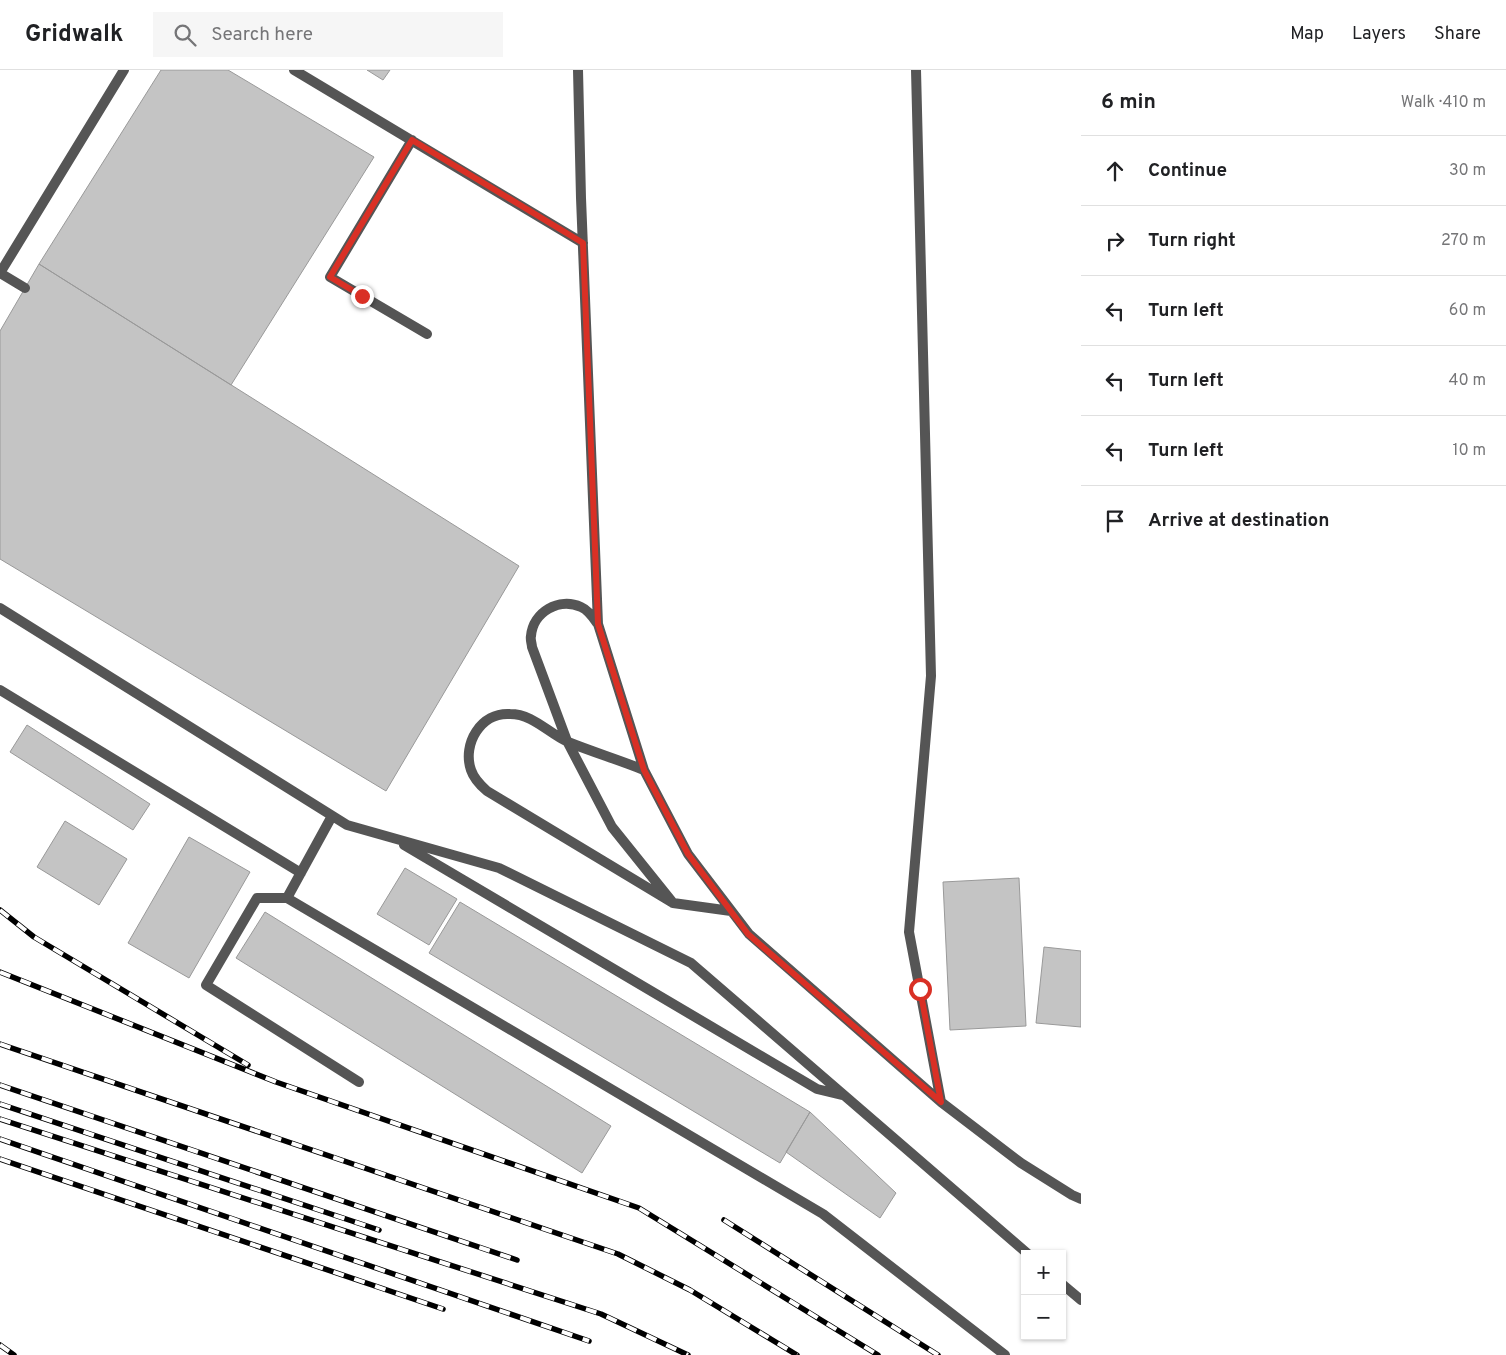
<!DOCTYPE html>
<meta charset="utf-8">
<style>
body{margin:0;font-family:Overpass,sans-serif;background:#f6f6f6;color:#202124}
.controls{position:absolute;right:15px;bottom:15px;display:grid;overflow:hidden;border-radius:0px;box-shadow:0 1px 4px #0004}
.controls button{width:45px;height:45px;display:grid;place-items:center;padding:0;border:0;border-bottom:1px solid #e0e0e0;background:#fff;color:#202124;font:25px sans-serif}
.stop{position:absolute;width:15px;height:15px;margin:-11px;border:4px solid #d93025;border-radius:50%;background:#fff}
.stop.end{background:#d93025;border-color:#fff;box-shadow:0 1px 5px #0008}
.list{margin:0;padding:0;list-style:none}
h2{display:flex;justify-content:space-between;align-items:center;height:65px;margin:0;padding:0 20px;font-size:21px}
h2 small{font-size:16px;font-weight:400;color:#757577}
.list li{display:grid;grid-template-columns:32px 1fr auto;gap:15px;align-items:center;box-sizing:border-box;height:70px;padding:0 20px;border-top:1px solid #e0e0e0}
.list b{display:block;font-size:19px;white-space:nowrap}
.list em{font-size:16px;font-style:normal;color:#757577}
.icon{flex:none;width:28px;height:28px;fill:none;stroke:currentColor;stroke-width:2;stroke-linecap:round;stroke-linejoin:round}
.map{position:relative;flex:none;width:1081px;height:1285px;overflow:hidden}
header{display:flex;align-items:center;gap:30px;box-sizing:border-box;height:70px;padding:0 25px;background:#fff;border-bottom:1px solid #e0e0e0}
header strong{font-size:24px}
nav{display:flex;gap:28px;margin-inline-start:auto;font-size:18px}
.search{width:350px;height:45px;background:#f6f6f6;display:flex;align-items:center;gap:12px;box-sizing:border-box;padding:0 18px;border-radius:0px;color:#757577;font-size:19px}
main{display:flex}
aside{flex:1;background:#fff}
.map>svg:first-child{display:block}
.building{fill:#c4c4c4;stroke:#999}
.lines{fill:none;stroke-linecap:round;stroke-linejoin:round}
.lane{stroke:#555;stroke-width:10}
.rail-casing{stroke:#000;stroke-width:5.5}
.rail{stroke:#fff;stroke-width:4;stroke-dasharray:11;stroke-linecap:butt}
.route{stroke:#d93025;stroke-width:6}
</style>
<header>
<strong>Gridwalk</strong>
<div class="search"><svg class="icon" aria-label="search" viewBox="0 0 24 24"><circle cx="10" cy="10" r="6"/><path d="M15 15l6 6"/></svg>Search here</div>
<nav><a>Map</a><a>Layers</a><a>Share</a></nav>
</header>
<main>
<div class="map">
<svg width="1081" height="1285" viewBox="0 0 1081 1285">
<rect width="100%" height="100%" fill="#fff"/>
<path class="building" d="M161,0h67l146,87 -143,228 -192,-121z
M367,0h23l-7,10z
M39,194l480,302 -133,225 -386,-232v-228z
M27,655l123,79 -17,26 -123,-78z
M65,751l62,38 -28,46 -62,-38z
M189,767l61,35 -61,106 -61,-35z
M405,798l52,31 -28,46 -52,-31z
M1019,808l7,148 -76,4 -7,-148z
M460,832l350,210 -30,51 -351,-210z
M265,842l346,214 -29,47 -346,-215z
M1044,877l37,4v76l-45,-4z
M810,1042l86,81 -16,25 -94,-66z"/>
<g class="lines">
<path class="lane" d="M294,0l289,173
M578,0l3,128 17,426 46,146 44,84 61,80 192,168 80,61 51,32 9,4
M916,0l15,606 -22,256 32,170
M412,70l-82,137 97,57
M0,203l124,-203
M0,203l25,15
M0,538l347,217 152,43 192,95 337,291
M597,553c-4,-6 -9,-13 -16,-16 -22,-10 -48,5 -50,29 -1,3 1,8 1,11l35,94 45,86 61,76 58,8
M0,620l301,183
M644,700c-25,-10 -51,-18 -76,-28 -20,-9 -35,-28 -58,-28 -29,-2 -48,30 -39,56 3,9 9,15 16,21l186,112
M332,746l-45,82h-30l-51,87 153,97
M404,775l413,244 25,6
M287,828l536,316 182,141
M1062,1214l19,16"/>
<defs>
<path id="rail" d="M0,840l34,27 214,128
M0,902l276,110 363,126 239,147
M0,974l618,210 72,36 107,65
M0,1015l517,175
M0,1034l379,126
M0,1049l601,195 87,41
M0,1069l589,202
M0,1089l443,150
M724,1150l214,135
M0,1275l14,10"/>
</defs>
<use href="#rail" class="rail-casing"/>
<use href="#rail" class="rail"/>
</g>
<g class="lines">
<path class="route" d="M362,226l-32,-19 82,-137 171,103 15,381 46,146 44,84 60,80 193,168 -21,-113"/>
</g>
</svg>
<div class="controls">
<button>+</button>
<button>−</button>
</div>
<div class="stop" style="left:920px;top:919px"></div>
<div class="stop end" style="left:362px;top:226px"></div>
</div>
<aside>
<h2>6 min<small>Walk · 410 m</small></h2>
<ul class="list">
<li><svg class="icon" aria-label="ahead" viewBox="0 0 24 24"><path d="M12 20V5M6 11l6-6 6 6"/></svg><div><b>Continue</b></div><em>30 m</em></li>
<li><svg class="icon" aria-label="right" viewBox="0 0 24 24"><path d="M7 20v-9h11M14 6l5 5-5 5"/></svg><div><b>Turn right</b></div><em>270 m</em></li>
<li><svg class="icon" aria-label="left" viewBox="0 0 24 24"><path d="M17 20v-9H6M10 6l-5 5 5 5"/></svg><div><b>Turn left</b></div><em>60 m</em></li>
<li><svg class="icon" aria-label="left" viewBox="0 0 24 24"><path d="M17 20v-9H6M10 6l-5 5 5 5"/></svg><div><b>Turn left</b></div><em>40 m</em></li>
<li><svg class="icon" aria-label="left" viewBox="0 0 24 24"><path d="M17 20v-9H6M10 6l-5 5 5 5"/></svg><div><b>Turn left</b></div><em>10 m</em></li>
<li><svg class="icon" aria-label="arrive" viewBox="0 0 24 24"><path d="M6 21V4h12l-3 4 3 4H6"/></svg><div><b>Arrive at destination</b></div></li>
</ul>
</aside>
</main>
